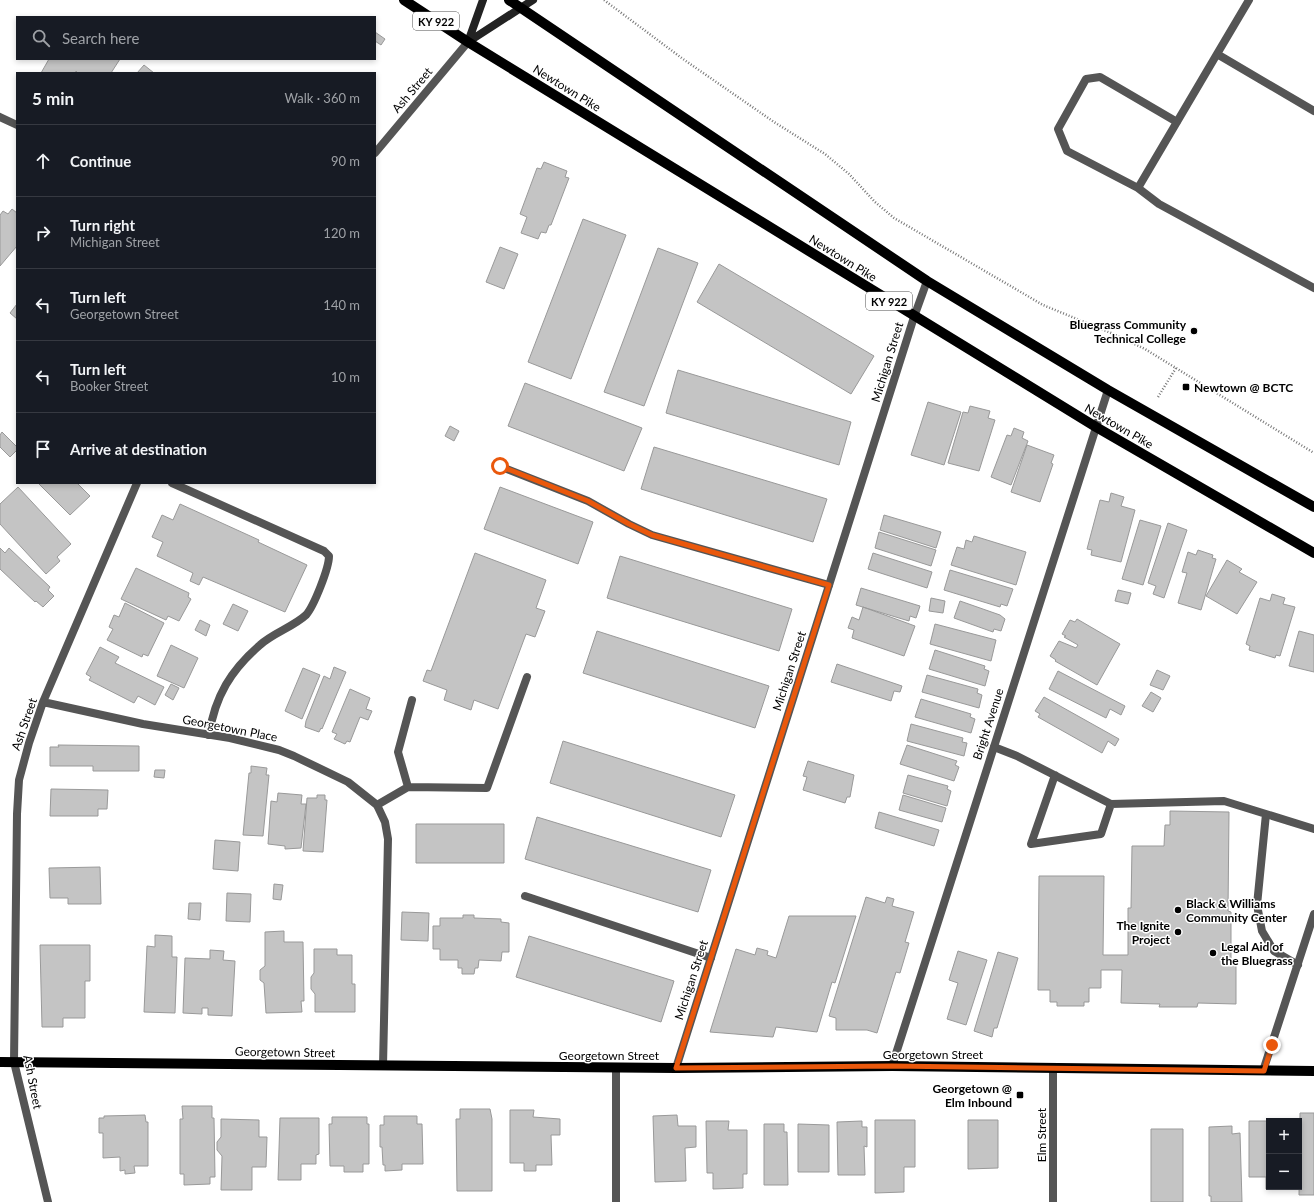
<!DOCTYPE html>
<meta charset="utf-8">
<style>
body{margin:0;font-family:Lato,sans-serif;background:#20242c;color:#f1f3f6}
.controls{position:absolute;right:12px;bottom:12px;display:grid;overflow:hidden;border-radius:0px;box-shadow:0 2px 6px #0003}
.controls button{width:36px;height:36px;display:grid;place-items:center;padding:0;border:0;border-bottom:1px solid #363941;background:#171b24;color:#f1f3f6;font:20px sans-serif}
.stop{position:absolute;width:12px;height:12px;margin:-9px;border:3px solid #ea580c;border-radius:50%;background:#fff}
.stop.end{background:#ea580c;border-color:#fff;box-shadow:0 1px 4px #0008}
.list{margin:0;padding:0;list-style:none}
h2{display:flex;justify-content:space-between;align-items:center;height:52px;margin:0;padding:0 16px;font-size:17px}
h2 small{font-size:13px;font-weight:400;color:#9ea1a6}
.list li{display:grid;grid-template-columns:26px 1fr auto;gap:12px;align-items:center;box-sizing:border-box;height:72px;padding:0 16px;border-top:1px solid #363941}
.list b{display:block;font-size:15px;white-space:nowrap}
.list p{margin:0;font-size:13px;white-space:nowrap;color:#9ea1a6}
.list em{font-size:13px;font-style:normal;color:#9ea1a6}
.icon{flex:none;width:22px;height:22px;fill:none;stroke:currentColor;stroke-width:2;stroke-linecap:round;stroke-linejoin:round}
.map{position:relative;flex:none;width:1314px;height:1202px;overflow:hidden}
.search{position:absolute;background:#171b24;box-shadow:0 2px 6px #0003;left:16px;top:16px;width:360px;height:44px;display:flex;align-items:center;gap:10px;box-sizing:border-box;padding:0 14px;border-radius:0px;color:#9ea1a6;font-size:15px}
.panel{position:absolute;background:#171b24;box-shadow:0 2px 6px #0003;left:16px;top:72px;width:360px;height:412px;border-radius:0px}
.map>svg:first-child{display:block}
.building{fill:#c4c4c4;stroke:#999}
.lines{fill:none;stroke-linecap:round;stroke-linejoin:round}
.path{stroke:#777;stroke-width:2.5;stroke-dasharray:1 2;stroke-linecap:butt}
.lane{stroke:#555;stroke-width:8}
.street{stroke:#555;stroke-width:8}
.secondary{stroke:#222;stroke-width:8}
.primary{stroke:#000;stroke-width:10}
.route{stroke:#ea580c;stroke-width:5}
.poi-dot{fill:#000;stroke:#fff;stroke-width:1.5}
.labels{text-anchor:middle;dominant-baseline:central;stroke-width:3;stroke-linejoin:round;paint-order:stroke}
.shield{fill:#fff;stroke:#4c4c4c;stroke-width:1}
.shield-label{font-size:11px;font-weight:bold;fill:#000}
.street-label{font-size:12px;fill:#000;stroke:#fff}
.poi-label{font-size:12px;font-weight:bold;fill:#000;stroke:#fff;text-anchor:end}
</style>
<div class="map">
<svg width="1314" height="1202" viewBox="0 0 1314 1202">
<rect width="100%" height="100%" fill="#fff"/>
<path class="building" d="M375,32l10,7 -4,6 -6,-4z
M49,59h71l-9,14h-33l-2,-2 -1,2h-34z
M144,65l10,8h-17z
M544,162l23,9 -2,6 4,1 -18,47h-2l-3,8 -5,-1 -3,7 -17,-6 6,-16 -7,-3 17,-46 4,1z
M12,209l5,4v33l-17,20v-51l3,-4 5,3z
M583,219l43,16 -55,144 -43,-17z
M500,247l18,7 -14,35 -18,-7z
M658,248l40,15 -54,143 -40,-14z
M719,264l155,92 -23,38 -154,-92z
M17,304v15l-7,-6z
M678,370l173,52 -12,43 -173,-52z
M525,383l117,45 -18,43 -116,-45z
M928,402l33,10 -17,53 -33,-10z
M970,406l20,5 -2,7 7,2 -16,51 -31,-8 15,-51 5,1z
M450,426l9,5 -5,10 -9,-5z
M1014,428l10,4 -2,6 6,3 -17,44 -20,-8 16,-42 4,1z
M2,432l15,15v3l-7,7 -10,-10v-12z
M1027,445l27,10 -3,8 2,1 -13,38 -29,-10z
M654,447l173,52 -14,43 -172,-53z
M38,483h39l13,13 -20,19z
M18,487l53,57 -14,13 3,4 -14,13 -46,-50v-20z
M500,487l93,35 -15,42 -94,-35z
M1111,493l13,4 -3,9 14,4 -14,52 -30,-7 1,-5 -5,-1 13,-49 9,2z
M180,504l79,36 -1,2 49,23 -22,47 -82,-35 -4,8 -9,-4 3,-8 -36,-17 6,-14 -11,-5 10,-22 11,5z
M884,515l57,17 -5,16 -56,-18z
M1140,520l21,6 -18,59 -21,-6z
M1168,523l19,7 -23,68 -11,-4 3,-8 -8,-3z
M879,532l57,18 -5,16 -56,-18z
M974,536l52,16 -10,33 -65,-20 6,-18 7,2 2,-9 6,2z
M0,548l5,5 4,-5 41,39 -2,3 6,6 -11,11 -7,-6 -1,1 -35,-33z
M1198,550l15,5 -1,3 4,1 -15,51 -23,-7 9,-30 -5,-1 6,-20 8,3z
M475,553l71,27 -10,28 9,3 -10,26 -9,-3 -28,75 -24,-9 -3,10 -27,-10 3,-10 -24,-9 4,-11 4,1z
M873,553l59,19 -5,16 -59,-19z
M620,556l172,53 -13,42 -172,-53z
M1227,560l15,9 -3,3 18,10 -20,32 -31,-18z
M136,568l53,25 -1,4 3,2 -12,22 -11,-5 -2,4 -45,-21z
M950,570l63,19 -6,17 -6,-2 -1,3 -56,-17z
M861,588l59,18 -4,12 -6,-2 -1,5 -53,-16z
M1118,590l13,3 -3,11 -13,-3z
M1272,594l13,4 -2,6 12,3 -15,49 -4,-1 -1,3 -26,-8 1,-4 -4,-2 14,-46 10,3z
M931,598l14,3 -2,12 -14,-2z
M960,601l40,14 5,4 -4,12 -7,-2 -1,3 -39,-14z
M125,603l39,20 -16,33 -5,-2 -1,3 -35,-17 6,-11 -4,-2 5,-12 5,2z
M233,604l15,7 -10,20 -15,-7z
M863,607l52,19 -11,30 -52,-18 2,-8 -6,-2 4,-11 7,3z
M1077,619l43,25 -23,41 -42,-24 1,-1 -6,-4 9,-15 17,7 2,-3 -14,-8 2,-1 -4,-2 8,-14 5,2z
M200,620l10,5 -4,11 -11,-6z
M935,624l61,16 -5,21 -61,-17z
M597,631l172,55 -14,42 -172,-55z
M1299,631l15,4v37l-25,-6z
M171,645l27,13 -14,30 -27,-12z
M100,647l19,10 -4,6 49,24 -9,18 -17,-9 -4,7 -45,-23 2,-3 -5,-3z
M935,650l50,16 -1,3 5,2 -4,15 -56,-17z
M837,664l65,22 -2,6 -6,-1 -3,10 -60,-19z
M334,667l12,5 -24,57 -1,-1 -2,4 -14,-5 1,-6 18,-45 6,3z
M303,668l17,7 -18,44 -17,-8z
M1157,670l13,6 -7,14 -13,-5z
M1058,671l67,35 -4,9 -11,-6 -4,9 -57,-29z
M927,675l51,14 -1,4 5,2 -3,13 -57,-16z
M171,684l8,4 -6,12 -8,-5z
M350,689l20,9 -4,11 6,2 -4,9 -8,-3 -10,25 -3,-1 -2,3 -11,-5 3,-5 -5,-2z
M1151,692l10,6 -8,14 -11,-6z
M1044,697l75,42 -4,7 -7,-5 -6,12 -64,-36 2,-3 -5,-3z
M921,699l50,15 -1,3 5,2 -4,14 -56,-16z
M911,724l52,14 -1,4 5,1 -3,13 -57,-15z
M563,741l172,54 -14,42 -171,-54z
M58,745l81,1v25h-46v-5h-43v-19h9z
M907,745l50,16 -2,4 4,2 -5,14 -54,-17z
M808,761l46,14 -4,22h-3l-2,6 -42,-13 4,-13 -4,-1z
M251,766l16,2 -1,7h3l-6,61 -20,-1 6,-62h2z
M155,770h10l-1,8 -10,-1z
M908,775l40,11 -1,3 4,2 -4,15 -44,-13z
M51,789l57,1 -1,19h-9v7h-48z
M278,793l24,2 -1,9h5l-5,44 -16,1v-3l-17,-2 3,-43 6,1z
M317,795h8v5h2l-4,52 -20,-1 4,-53h10z
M903,795l43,13 -4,14 -43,-12z
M1170,811l59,1 -1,99 3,1v52h5v40l-38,-1 -1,4h-38l1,-3 -39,-1 1,-33h-21v18h-12v14h-5v4h-27v-4h-7v-12h-12l1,-114h65l-1,79h25v-47h3l1,-62h32l1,-21h5z
M879,812l60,18 -5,16 -59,-18z
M537,817l174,53 -13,42 -173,-53z
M416,824h88v39h-88z
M215,840l25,2 -2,29 -25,-2z
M100,867l1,37h-33v-6h-18l-1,-30z
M274,884l9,1 -2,15 -8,-1z
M227,893l24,1 -1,28 -24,-1z
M866,897l19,6 2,-6 7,2 -2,7 22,6 -9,30 4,1 -9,30 -4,-1 -19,61 -10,-3h-31v-12l-7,-2z
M189,903h12l-1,17 -12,-1z
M402,912l27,1 -1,28 -27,-1z
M463,915h11v3l27,1v3l8,1v29h-7l-1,9 -22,-1 -1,8h-3l-1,6h-12v-6h-4v-8h-18v-11h-7v-23h7v-8h23z
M789,916h67l-21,67 -3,-1 -15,50 -41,-5 -3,10 -63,-5 26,-83 19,6 2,-7 11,3 -1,4 9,3z
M284,931v11h19l1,59h-3l1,11 -36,1 -2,-30 -4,-3v-10l5,-4v-34z
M155,935l17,1v21h5l-2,56 -31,-1 3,-66 8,1z
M529,936l145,45 -13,41 -145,-45z
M40,945h50v36h-5v37h-22v9h-21z
M314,949h23v6h15v29h3v28h-40v-18l-4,-5v-12l3,-4z
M210,950l14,1 -1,9 12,1 -3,55 -24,-1v-7h-6v6l-19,-1 2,-55 25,1z
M958,951l29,9 -21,65 -19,-6 11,-36 -9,-3z
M998,952l20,6 -21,70h-3l-2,9 -18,-6z
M182,1106h30v12h2l1,59h-5v7l-26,1v-11h-4v-55h3z
M460,1109h30l2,10v72h-35l-1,-72h4z
M510,1110h24l-1,7 27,2v16h-9l1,30h-16v6h-12v-8h-14z
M1300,1113h14v82h-15z
M145,1115l1,7h2v44h-14l1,7 -10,1v-4l-5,1v-14l-17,1v-25h-4v-15h5v-2z
M677,1115l1,11h18v21l-11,1 1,33 -31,1 -2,-66z
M384,1116h33v8h5l1,40h-21v6l-17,1v-6h-2l-1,-18h-2v-22h4z
M332,1117h35v7h2v40h-6v8h-19v-6h-14l-1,-42h3z
M280,1118h39v36l-3,1v9h-15v16h-23z
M221,1119l38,1v17h8l-1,30h-14v23h-31l1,-34 -5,-6v-8l4,-5z
M875,1120h40v47h-11v25l-29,1z
M968,1120h30v48l-30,1z
M706,1121h23l-1,9h19v44h-4v14l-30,1v-16h-6z
M862,1121v6h5v20l-3,-1 1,29h-27l-1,-53z
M1249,1121h38h-18v66h19v2h-22v-12h-17z
M764,1124h20v8h3l1,53h-24z
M798,1124l31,1v47h-31z
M1232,1126v8l8,-1 2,69h-31v-6h-2v-69z
M1151,1129h32v73h-32z"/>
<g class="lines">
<path class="path" d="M604,0l79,59 91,63 51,32 24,20 26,28 19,16 149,87 68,28 34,16 169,104
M1158,397l18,-29"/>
<path class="lane" d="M1249,0l-32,54 97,57
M1217,54l-79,134 21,16 155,84
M1138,188l-71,-37 -9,-22 28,-50 14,-2 77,45
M499,466l89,35 41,23 23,11 177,50
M172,483l152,68 5,5c0,12 -15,50 -23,59 -13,12 -33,18 -46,30 -29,25 -45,51 -51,90
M994,747l23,9 94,48 -10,30 -70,10 24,-69
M408,787l-10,-35 14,-52
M1111,804l113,-3 42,13
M377,805l31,-18 79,1 40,-111
M525,896l186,62
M1298,965l-24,-14 -12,-20 -5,-26 9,-91 48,15"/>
<path class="street" d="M0,117l17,8
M375,153l93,-111
M43,702l100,22 87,14 49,12 15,6 54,26 29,23 8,17 3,17 -5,227
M892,1066l216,-676
M1053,1067v135
M616,1068v134
M676,1068l238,-751 13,-36
M1263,1071l51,-157
M48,1202l-34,-140 3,-248 2,-34 10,-37 14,-41 94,-219"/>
<path class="secondary" d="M468,42l65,-42
M468,42l15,-42"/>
<path class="primary" d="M404,0l64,42 628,385 218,126
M509,0l418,281 181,109 206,117
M0,1062l676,6 216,-2 422,5"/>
</g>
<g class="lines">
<path class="route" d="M500,466l88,35 41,23 23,11 177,50 -153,483 216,-2 372,5 8,-26"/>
</g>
<g class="poi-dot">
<circle cx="1194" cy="331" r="4"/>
<rect x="1182" y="383" width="8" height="8" rx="2"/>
<circle cx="1178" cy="910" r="4"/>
<circle cx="1178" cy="932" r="4"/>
<circle cx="1213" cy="953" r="4"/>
<rect x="1016" y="1091" width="8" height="8" rx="2"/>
</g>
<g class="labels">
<g class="shield">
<rect x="413" y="12" width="46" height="18" rx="3"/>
<rect x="866" y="292" width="46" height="18" rx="3"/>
</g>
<g class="shield-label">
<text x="436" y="21">KY 922</text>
<text x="889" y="301">KY 922</text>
</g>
<g class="street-label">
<text transform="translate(567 88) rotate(32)">Newtown Pike</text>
<text transform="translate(412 90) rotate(-50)">Ash Street</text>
<text transform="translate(843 258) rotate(32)">Newtown Pike</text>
<text transform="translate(887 362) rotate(-73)">Michigan Street</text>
<text transform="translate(1119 426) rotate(30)">Newtown Pike</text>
<text transform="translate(789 671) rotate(-72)">Michigan Street</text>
<text transform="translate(24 724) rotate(-71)">Ash Street</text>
<text transform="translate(988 724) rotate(-72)">Bright Avenue</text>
<text transform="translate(230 728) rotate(11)">Georgetown Place</text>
<text transform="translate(691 980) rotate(-72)">Michigan Street</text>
<text transform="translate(285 1052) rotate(1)">Georgetown Street</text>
<text x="933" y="1054">Georgetown Street</text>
<text x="609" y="1055">Georgetown Street</text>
<text transform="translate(33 1082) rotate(79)">Ash Street</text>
<text transform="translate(1041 1135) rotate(-90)">Elm Street</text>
</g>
<g class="poi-label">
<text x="1186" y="324">Bluegrass Community<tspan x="1186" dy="14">Technical College</tspan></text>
<text x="1194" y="387" text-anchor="start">Newtown @ BCTC</text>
<text x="1186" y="903" text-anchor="start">Black &amp; Williams<tspan x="1186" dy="14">Community Center</tspan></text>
<text x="1170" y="925">The Ignite<tspan x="1170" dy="14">Project</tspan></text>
<text x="1221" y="946" text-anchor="start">Legal Aid of<tspan x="1221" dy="14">the Bluegrass</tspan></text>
<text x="1012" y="1088">Georgetown @<tspan x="1012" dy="14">Elm Inbound</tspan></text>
</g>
</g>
</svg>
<div class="controls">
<button>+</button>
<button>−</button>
</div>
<div class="stop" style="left:500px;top:466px"></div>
<div class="stop end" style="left:1272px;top:1045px"></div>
<div class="search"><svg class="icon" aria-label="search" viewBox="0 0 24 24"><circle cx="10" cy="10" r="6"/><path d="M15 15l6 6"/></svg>Search here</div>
<section class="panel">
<h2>5 min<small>Walk · 360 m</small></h2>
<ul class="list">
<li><svg class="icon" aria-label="ahead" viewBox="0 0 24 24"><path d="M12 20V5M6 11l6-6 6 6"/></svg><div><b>Continue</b></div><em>90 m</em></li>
<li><svg class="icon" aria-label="right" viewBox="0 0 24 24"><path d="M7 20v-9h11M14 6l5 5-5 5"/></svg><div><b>Turn right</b><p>Michigan Street</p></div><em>120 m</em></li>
<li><svg class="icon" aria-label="left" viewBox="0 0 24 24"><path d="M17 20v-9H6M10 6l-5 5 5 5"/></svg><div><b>Turn left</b><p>Georgetown Street</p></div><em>140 m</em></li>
<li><svg class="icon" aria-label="left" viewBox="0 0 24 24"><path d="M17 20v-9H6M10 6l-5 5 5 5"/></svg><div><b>Turn left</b><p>Booker Street</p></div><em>10 m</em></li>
<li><svg class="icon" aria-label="arrive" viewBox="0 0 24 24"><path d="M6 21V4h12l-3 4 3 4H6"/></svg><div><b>Arrive at destination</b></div></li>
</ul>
</section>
</div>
